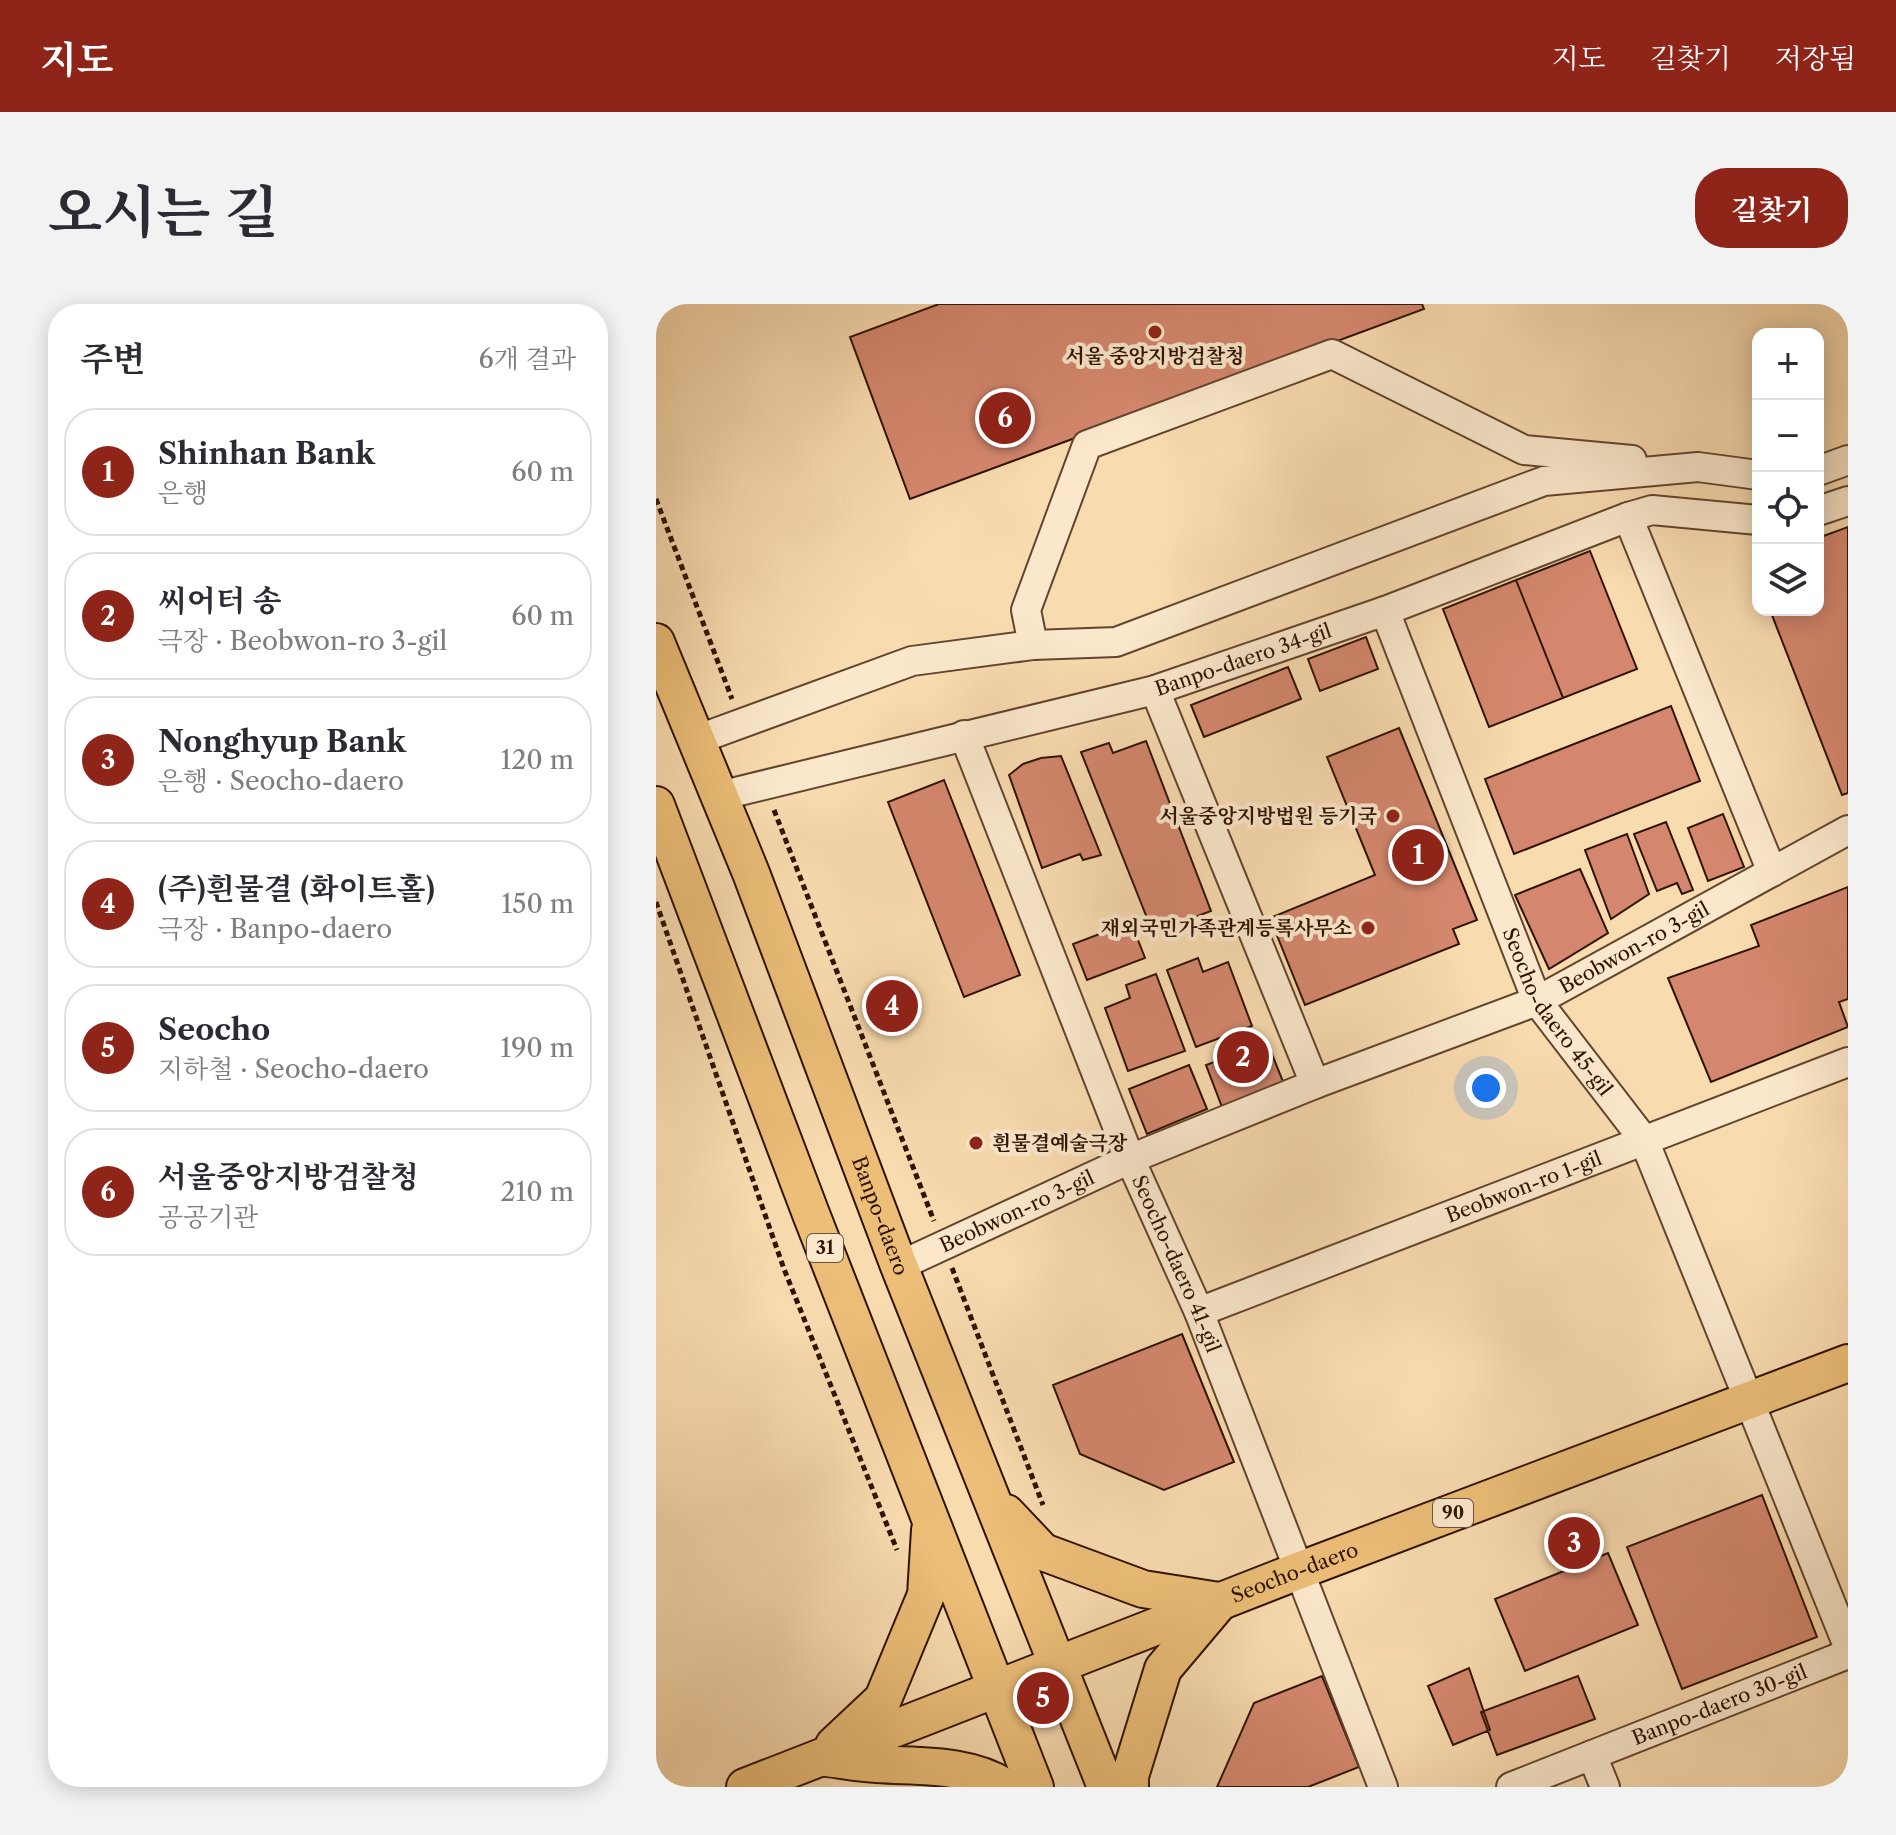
<!DOCTYPE html>
<html lang="ko">
<meta charset="utf-8">
<style>
body{margin:0;font-family:"Libre Caslon Text","Noto Serif KR",serif;background:#f2f2f3;color:#2b2b33}
.controls{position:absolute;right:24px;top:24px;display:grid;overflow:hidden;border-radius:16px;box-shadow:0 4px 20px #0003}
.controls button{width:72px;height:72px;display:grid;place-items:center;padding:0;border:0;border-bottom:2px solid #e1e1e2;background:#fff;color:#2b2b33;font:40px sans-serif}
.you{position:absolute;left:830px;top:784px;width:28px;height:28px;margin:-20px;border:6px solid #fff;border-radius:50%;background:#1a73e8;box-shadow:0 0 0 12px #1a73e833}
.badge{display:grid;place-items:center;width:52px;height:52px;border-radius:50%;background:#8f2418;color:#fff;font-size:26px;font-weight:700}
.pin{position:absolute;translate:-50% -50%;border:4px solid #fff;box-shadow:0 2px 8px #0006}
.list{margin:0;padding:0;list-style:none}
h2{display:flex;justify-content:space-between;align-items:center;height:104px;margin:0;padding:0 32px;font-size:34px}
h2 small{font-size:26px;font-weight:400;color:#7c7c81}
.list li{display:grid;grid-template-columns:52px 1fr auto;gap:24px;align-items:center;box-sizing:border-box;height:128px;margin:0 16px 16px;padding:0 16px;border:2px solid #e1e1e2;border-radius:32px}
.list b{display:block;font-size:30px;white-space:nowrap}
.list p{margin:0;font-size:26px;white-space:nowrap;color:#7c7c81}
.list em{font-size:26px;font-style:normal;color:#7c7c81}
.icon{flex:none;width:44px;height:44px;fill:none;stroke:currentColor;stroke-width:2;stroke-linecap:round;stroke-linejoin:round}
.map{position:relative;flex:none;width:1192px;height:1483px;overflow:hidden;border-radius:32px}
header{display:flex;align-items:center;gap:48px;box-sizing:border-box;height:112px;padding:0 40px;background:#8f2418;color:#fff}
header strong{font-size:38px}
nav{display:flex;gap:44px;margin-inline-start:auto;font-size:28px}
.intro{display:flex;align-items:center;justify-content:space-between;box-sizing:border-box;height:192px;padding:0 48px}
h1{margin:0;font-size:56px}
.button{padding:20px 36px;border-radius:32px;background:#8f2418;color:#fff;font-size:28px;font-weight:700}
main{display:flex;gap:48px;padding:0 48px}
aside{flex:1;background:#fff;border-radius:32px;box-shadow:0 4px 20px #0003}
.map>svg:first-child{display:block}
.building{fill:#d4876e;stroke:#2f1303;stroke-width:2}
.lines{fill:none;stroke-linecap:round;stroke-linejoin:round}
.minor-casing{stroke:#62452e;stroke-width:32}
.major-casing{stroke:#2f1303;stroke-width:40}
.path{stroke:#2f1303;stroke-width:5;stroke-dasharray:6 4;stroke-linecap:butt}
.minor{stroke:#fbe8cc;stroke-width:28}
.major{stroke:#ecbe78;stroke-width:36}
.poi-dot{fill:#8f2418;stroke:#fbe8cc;stroke-width:3}
.labels{text-anchor:middle;dominant-baseline:central;stroke-width:8;stroke-linejoin:round;paint-order:stroke}
.shield{fill:#fbe8cc;stroke:#6c533f;stroke-width:2}
.shield-label{font-size:18px;font-weight:bold;fill:#2f1303}
.poi-label{font-size:20px;font-weight:bold;fill:#2f1303;stroke:#fbe8cc;text-anchor:end}
.street-label{font-size:20px;fill:#2f1303;stroke:#fbe8cc}
</style>
<header>
<strong>지도</strong>
<nav><a>지도</a><a>길찾기</a><a>저장됨</a></nav>
</header>
<div class="intro"><h1>오시는 길</h1><a class="button">길찾기</a></div>
<main>
<aside>
<h2>주변<small>6개 결과</small></h2>
<ul class="list">
<li><span class="badge">1</span><div><b>Shinhan Bank</b><p>은행</p></div><em>60 m</em></li>
<li><span class="badge">2</span><div><b>씨어터 송</b><p>극장 · Beobwon-ro 3-gil</p></div><em>60 m</em></li>
<li><span class="badge">3</span><div><b>Nonghyup Bank</b><p>은행 · Seocho-daero</p></div><em>120 m</em></li>
<li><span class="badge">4</span><div><b>(주)흰물결 (화이트홀)</b><p>극장 · Banpo-daero</p></div><em>150 m</em></li>
<li><span class="badge">5</span><div><b>Seocho</b><p>지하철 · Seocho-daero</p></div><em>190 m</em></li>
<li><span class="badge">6</span><div><b>서울중앙지방검찰청</b><p>공공기관</p></div><em>210 m</em></li>
</ul>
</aside>
<div class="map">
<svg width="1192" height="1483" viewBox="0 0 1192 1483">
<rect width="100%" height="100%" fill="#f9dbb0"/>
<filter id="stains"><feTurbulence type="fractalNoise" baseFrequency=".0025" numOctaves="4"/><feColorMatrix values="0 0 0 0 .2 0 0 0 0 .09 0 0 0 0 .02 0 0 0 .5 -.17"/></filter>
<radialGradient id="worn" r=".72"><stop offset=".6" stop-color="#630" stop-opacity="0"/><stop offset="1" stop-color="#630" stop-opacity=".3"/></radialGradient>
<path class="building" d="M283,0h483l2,5 -514,190 -60,-162z
M1192,223v266l-6,2 -72,-185h48v-72z
M934,247l47,118 -74,29 -47,-118z
M860,276l47,118 -74,29 -46,-118z
M710,333l12,32 -58,22 -12,-32z
M632,363l13,32 -97,38 -13,-32z
M1015,402l29,75 -186,73 -29,-75z
M743,424l78,192 -24,9 6,15 -154,61 -35,-87 105,-43 -48,-118z
M490,437l65,170 -58,22 -72,-181 28,-9 4,10z
M405,452l40,99 -18,5 -3,-6 -38,14 -33,-93 14,-11 18,-6z
M288,476l76,195 -56,22 -76,-195z
M1067,510l21,53 -36,14 -20,-53z
M1010,518l27,68 -11,4 -5,-11 -20,8 -23,-57z
M971,530l22,60 -38,25 -26,-69z
M924,565l28,64 -59,36 -34,-74z
M1192,583v112l-9,3 9,25 -137,55 -43,-104 91,-32 -8,-21z
M475,618l14,36 -58,22 -14,-36z
M542,654l5,14 25,-10 24,64 -56,21 -29,-77z
M500,670l29,77 -57,20 -23,-63 25,-10 -4,-13z
M611,738l17,42 -62,23 -16,-42z
M533,761l18,44 -60,25 -18,-45z
M526,1030l52,128 -70,28 -84,-36 -27,-69z
M1106,1191l55,142 -135,52 -55,-142z
M952,1249l30,72 -113,46 -30,-72z
M813,1364l21,62 -37,15 -25,-59z
M666,1372l37,91 -51,20h-91l37,-84z
M922,1372l17,43 -98,36 -16,-43z"/>
<g class="lines">
<defs>
<g id="minor">
<path d="M1162,167l30,-11"/>
<path d="M1162,207l30,-10"/>
<path d="M972,213l144,355"/>
<path id="s1" d="M729,307l152,390 107,139 204,506"/>
<path d="M377,341l-7,-35 61,-165 245,-91 192,96 108,10"/>
<path d="M499,386l160,394"/>
<path id="s2" d="M308,431l166,424 69,153 184,475"/>
<path d="M40,436l216,-79 121,-16 83,-3 428,-161 154,-14 60,8"/>
<path id="s3" d="M63,492l436,-106 230,-79 243,-94 24,-7 106,10"/>
<path id="s4" d="M243,962l231,-107 185,-75 222,-83 311,-171"/>
<path id="s5" d="M543,1008l649,-250"/>
<path d="M936,1451l13,32"/>
<path id="s6" d="M855,1483l337,-133"/>
</g>
<g id="major">
<path id="s7" d="M0,338l95,231 148,393 207,521"/>
<path d="M0,501l155,409 224,573"/>
<path d="M350,1209l37,39 100,37 76,12"/>
<path d="M178,1441l49,-46 43,-104 4,-65"/>
<path d="M171,1454c17,2 33,5 50,6 42,3 90,-1 128,23"/>
<path id="s8" d="M89,1483l553,-216 550,-208"/>
<path d="M474,1483v-11l33,-107 54,-64"/>
</g>
</defs>
<use href="#minor" class="minor-casing"/>
<use href="#major" class="major-casing"/>
<path class="path" d="M0,195l76,200
M118,506l160,411
M0,598l128,367 113,281
M296,964l91,237"/>
<use href="#minor" class="minor"/>
<use href="#major" class="major"/>
</g>
<g class="poi-dot">
<circle cx="499" cy="28" r="8"/>
<circle cx="737" cy="512" r="8"/>
<circle cx="712" cy="624" r="8"/>
<circle cx="320" cy="839" r="8"/>
</g>
<g class="labels">
<g class="shield">
<rect x="151" y="930" width="36" height="28" rx="6"/>
<rect x="777" y="1195" width="40" height="28" rx="6"/>
</g>
<g class="shield-label">
<text x="169" y="944">31</text>
<text x="797" y="1209">90</text>
</g>
<g class="poi-label">
<text x="499" y="52" text-anchor="middle">서울 중앙지방검찰청</text>
<text x="721" y="512">서울중앙지방법원 등기국</text>
<text x="696" y="624">재외국민가족관계등록사무소</text>
<text x="336" y="839" text-anchor="start">흰물결예술극장</text>
</g>
<g class="street-label">
<text stroke="none"><textPath href="#s3" startOffset="542">Banpo-daero 34-gil</textPath></text>
<text stroke="none"><textPath href="#s4" startOffset="802">Beobwon-ro 3-gil</textPath></text>
<text stroke="none"><textPath href="#s1" startOffset="438">Seocho-daero 45-gil</textPath></text>
<text stroke="none"><textPath href="#s5" startOffset="348">Beobwon-ro 1-gil</textPath></text>
<text stroke="none"><textPath href="#s4" startOffset="130">Beobwon-ro 3-gil</textPath></text>
<text stroke="none"><textPath href="#s7" startOffset="616">Banpo-daero</textPath></text>
<text stroke="none"><textPath href="#s2" startOffset="570">Seocho-daero 41-gil</textPath></text>
<text stroke="none"><textPath href="#s8" startOffset="590">Seocho-daero</textPath></text>
<text stroke="none"><textPath href="#s6" startOffset="224">Banpo-daero 30-gil</textPath></text>
</g>
</g>
<rect width="100%" height="100%" filter="url(#stains)"/>
<rect width="100%" height="100%" fill="url(#worn)"/>
</svg>
<div class="controls">
<button>+</button>
<button>−</button>
<button><svg class="icon" aria-label="locate" viewBox="0 0 24 24"><circle cx="12" cy="12" r="6"/><path d="M12 2v4M12 18v4M2 12h4M18 12h4"/></svg></button>
<button><svg class="icon" aria-label="layers" viewBox="0 0 24 24"><path d="M12 4l9 5-9 5-9-5zM3 14l9 5 9-5"/></svg></button>
</div>
<div class="you"></div>
<div class="pin badge" style="left:762px;top:551px">1</div>
<div class="pin badge" style="left:587px;top:753px">2</div>
<div class="pin badge" style="left:918px;top:1239px">3</div>
<div class="pin badge" style="left:236px;top:702px">4</div>
<div class="pin badge" style="left:387px;top:1394px">5</div>
<div class="pin badge" style="left:349px;top:114px">6</div>
</div>
</main>
